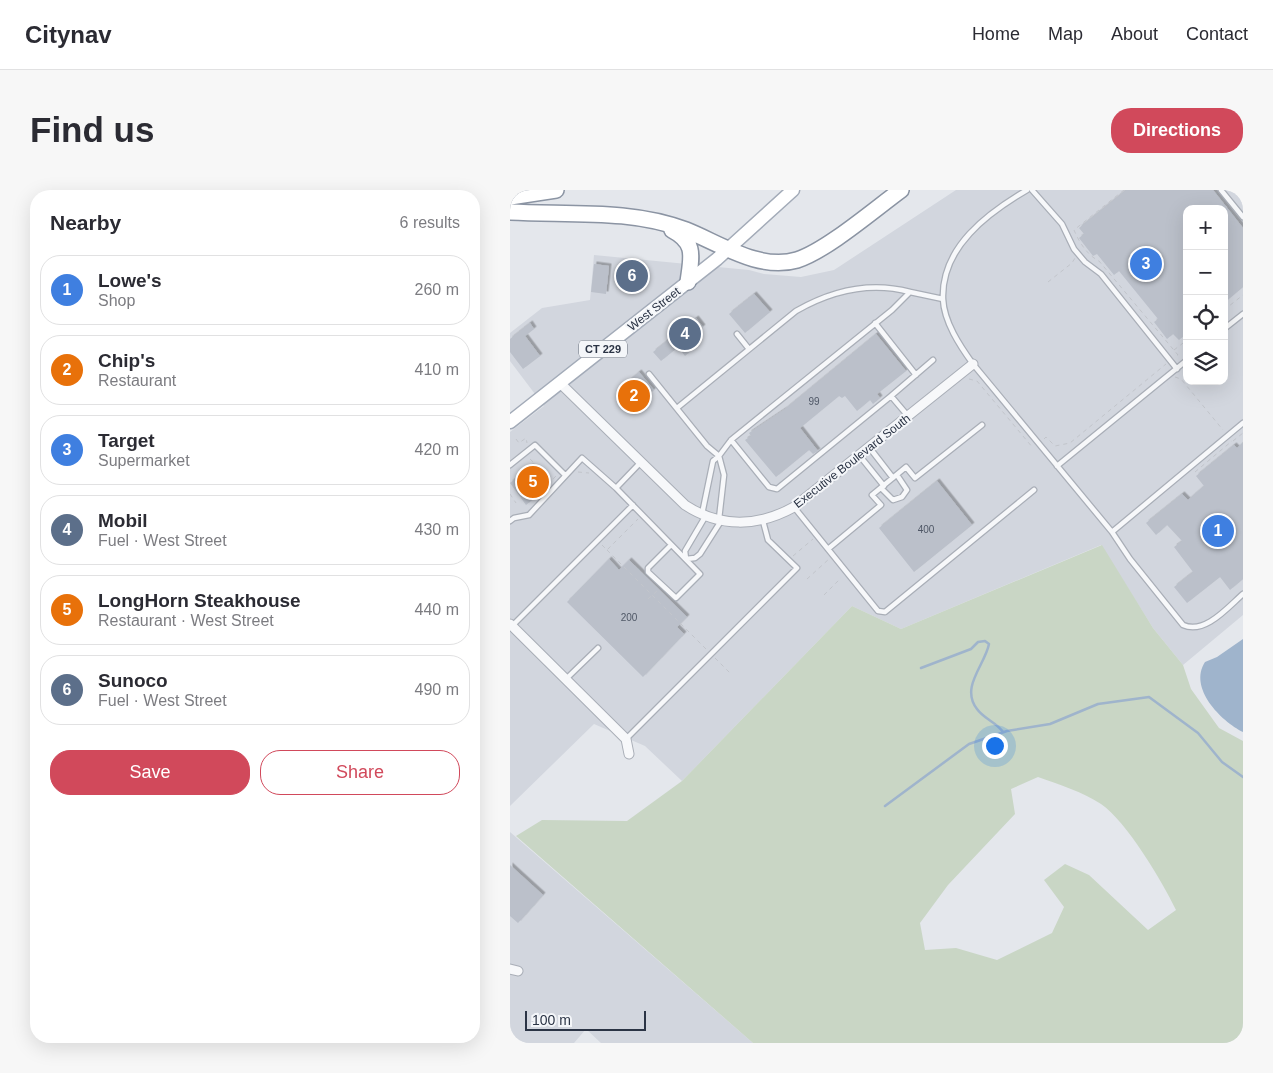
<!DOCTYPE html>
<meta charset="utf-8">
<style>
body{margin:0;font-family:Helvetica,sans-serif;background:#f7f7f7;color:#2b2b33}
.controls{position:absolute;right:15px;top:15px;display:grid;overflow:hidden;border-radius:10px;box-shadow:0 5px 20px #0002}
.controls button{width:45px;height:45px;display:grid;place-items:center;padding:0;border:0;border-bottom:1px solid #e1e1e2;background:#fff;color:#2b2b33;font:25px sans-serif}
.scale{position:absolute;left:15px;bottom:12px;width:121px;box-sizing:border-box;padding-left:5px;border:2px solid #2b3445;border-top:0;font-size:14px;line-height:18px;white-space:nowrap;color:#2b3445;-webkit-text-stroke:4px #f4f6f9;paint-order:stroke}
.you{position:absolute;left:484px;top:555px;width:18px;height:18px;margin:-12px;border:4px solid #fff;border-radius:50%;background:#1a73e8;box-shadow:0 0 0 8px #1a73e833}
.badge{display:grid;place-items:center;width:32px;height:32px;border-radius:50%;background:#d1495b;color:#fff;font-size:16px;font-weight:700}
.pin{position:absolute;translate:-50% -50%;border:2px solid #fff;box-shadow:0 1px 5px #0006}
.list{margin:0;padding:0;list-style:none}
h2{display:flex;justify-content:space-between;align-items:center;height:65px;margin:0;padding:0 20px;font-size:21px}
h2 small{font-size:16px;font-weight:400;color:#7c7c81}
.list li{display:grid;grid-template-columns:32px 1fr auto;gap:15px;align-items:center;box-sizing:border-box;height:70px;margin:0 10px 10px;padding:0 10px;border:1px solid #e1e1e2;border-radius:20px}
.list b{display:block;font-size:19px;white-space:nowrap}
.list p{margin:0;font-size:16px;white-space:nowrap;color:#7c7c81}
.list em{font-size:16px;font-style:normal;color:#7c7c81}
.actions{display:flex;gap:10px;padding:15px 20px}
.actions a{flex:1;padding:11px 0;border:1px solid #d1495b;border-radius:20px;text-align:center;font-size:18px;color:#d1495b}
.actions .main{background:#d1495b;color:#fff}
.icon{flex:none;width:28px;height:28px;fill:none;stroke:currentColor;stroke-width:2;stroke-linecap:round;stroke-linejoin:round}
.map{position:relative;flex:none;width:733px;height:853px;overflow:hidden;border-radius:20px}
header{display:flex;align-items:center;gap:30px;box-sizing:border-box;height:70px;padding:0 25px;background:#fff;border-bottom:1px solid #e1e1e2}
header strong{font-size:24px}
nav{display:flex;gap:28px;margin-inline-start:auto;font-size:18px}
.intro{display:flex;align-items:center;justify-content:space-between;box-sizing:border-box;height:120px;padding:0 30px}
h1{margin:0;font-size:35px}
.button{padding:12px 22px;border-radius:20px;background:#d1495b;color:#fff;font-size:18px;font-weight:700}
main{display:flex;gap:30px;padding:0 30px}
aside{flex:1;background:#fff;border-radius:20px;box-shadow:0 5px 20px #0002}
.map>svg:first-child{display:block}
.built{fill:#d2d6de;fill-rule:evenodd}
.green{fill:#c9d6c5;fill-rule:evenodd}
.water{fill:#9fb4cc}
.lines{fill:none;stroke-linecap:round;stroke-linejoin:round}
.stream{stroke:#9fb4cc;stroke-width:2.5}
.building{fill:#bbc0ca;filter:url(#shadow)}
.lane-casing{stroke:#a9aeb7;stroke-width:7}
.street-casing{stroke:#a9aeb7;stroke-width:11}
.primary-casing{stroke:#a3abb8;stroke-width:15}
.highway-casing{stroke:#8b94a3;stroke-width:18}
.path{stroke:#c2c5cb;stroke-width:1;stroke-dasharray:4 4;stroke-linecap:butt}
.lane{stroke:#f7f8fa;stroke-width:4.5}
.street{stroke:#f7f8fa;stroke-width:9}
.primary{stroke:#fff;stroke-width:12}
.highway{stroke:#fff;stroke-width:15}
.labels{text-anchor:middle;dominant-baseline:central;stroke-width:4;stroke-linejoin:round;paint-order:stroke}
.number-label{font-size:10px;fill:#4f5766}
.shield{fill:#f4f6f9;stroke:#676e7b;stroke-width:1}
.shield-label{font-size:11px;font-weight:bold;fill:#2b3445}
.street-label{font-size:12px;fill:#2b3445;stroke:#f4f6f9}
</style>
<header>
<strong>Citynav</strong>
<nav><a>Home</a><a>Map</a><a>About</a><a>Contact</a></nav>
</header>
<div class="intro"><h1>Find us</h1><a class="button">Directions</a></div>
<main>
<aside>
<h2>Nearby<small>6 results</small></h2>
<ul class="list">
<li><span class="badge" style="background:#3f7fe0">1</span><div><b>Lowe's</b><p>Shop</p></div><em>260 m</em></li>
<li><span class="badge" style="background:#e8710a">2</span><div><b>Chip's</b><p>Restaurant</p></div><em>410 m</em></li>
<li><span class="badge" style="background:#3f7fe0">3</span><div><b>Target</b><p>Supermarket</p></div><em>420 m</em></li>
<li><span class="badge" style="background:#5c6f8a">4</span><div><b>Mobil</b><p>Fuel · West Street</p></div><em>430 m</em></li>
<li><span class="badge" style="background:#e8710a">5</span><div><b>LongHorn Steakhouse</b><p>Restaurant · West Street</p></div><em>440 m</em></li>
<li><span class="badge" style="background:#5c6f8a">6</span><div><b>Sunoco</b><p>Fuel · West Street</p></div><em>490 m</em></li>
</ul>
<div class="actions"><a class="main">Save</a><a>Share</a></div>
</aside>
<div class="map">
<svg width="733" height="853" viewBox="0 0 733 853">
<defs>
<filter id="shadow"><feDropShadow dx="2.5" dy="-2.5" stdDeviation="0" flood-color="#0004"/></filter>
</defs>
<rect width="100%" height="100%" fill="#e4e7ec"/>
<path class="built" d="M446,0h287v425l-60,50 -30,-37 -52,-83 -200,84 -49,-23 -170,175 -37,-35 -51,-22 -84,82v-374l34,-26 -34,-45v-28l32,-25 48,-8 4,-45 155,15 15,4 37,3 33,-7zM677,19h37v172h-37z
M0,642l243,211h-152l-15,-14 -12,14h-64z"/>
<path class="green" d="M592,355l51,83 30,37 8,24 28,39 24,13v302h-490l-237,-207 26,-16 85,1 55,-40 170,-175 49,23zM528,587c20,7 45,15 63,27 26,18 61,77 75,106l-28,20 -59,-55 -24,-11 -21,16 20,27 -12,26 -55,27 -41,-12 -31,2 -5,-27 28,-38 67,-71 -4,-25z"/>
<path class="water" d="M733,449v93c-22,-11 -55,-44 -38,-70l12,-5z"/>
<g class="lines">
<path class="stream" d="M411,478l50,-19 7,-7 7,-1 4,3c-4,21 -29,43 -12,65 7,10 19,13 26,23
M375,616l84,-62 38,-13 43,-7 48,-20 51,-7 49,36 24,29 21,15"/>
</g>
<path class="building" d="M616,0h87l30,38v59l-19,16v-94h-37v124l-8,7 -6,-6 -6,5 -13,-17 4,-3 -39,-48 -5,4 -17,-21 -4,2 -14,-18 5,-4 -5,-6z
M121,73l13,17 -12,8 -12,-16z
M84,74l15,2 -3,28 -15,-2z
M244,104l16,18 -25,21 -16,-19z
M186,128l7,9 -18,14 7,9 -7,6 -7,-9 -17,14 -8,-9z
M20,133l4,6 -9,7 15,20 -17,13 -13,-17v-13z
M366,144l30,37 -29,23 3,4 -7,6 -3,-4 -13,11 -12,-15 -3,2 -3,-2 -39,32 18,23 -5,3 -4,-4 -33,27 -31,-37 6,-4 -2,-3 36,-24z
M129,182l15,18 -22,19 -15,-18z
M733,253v136l-13,11 -10,-13 -33,26 -13,-16 19,-15 -19,-25 8,-6 -15,-16 -11,10 -10,-12 36,-29 6,6 16,-14 -8,-10 38,-31 3,3z
M21,276l17,21 -22,18 -16,-22z
M427,291l35,44 -58,47 -35,-44z
M99,369l10,11 10,-10 58,57 -10,10 7,7 -41,43 -76,-75z
M0,675l33,30 -25,28 -8,-7z"/>
<g class="lines">
<defs>
<path id="lane" d="M517,0c-39,23 -86,57 -84,109 1,23 17,47 30,65l139,168 131,-109
M522,0l30,34 12,25 11,13 16,12 76,95
M711,0l22,27
M365,133l41,52
M714,139l19,-15
M227,144l12,15
M139,184l58,72 12,10 12,-16 161,-130 18,-18 33,7
M167,218l119,-97c35,-20 73,-30 114,-19
M398,226l-17,-20 42,-36
M221,250l38,47 8,2 114,-93
M359,257l24,31
M349,265l25,31
M0,275l25,-20 30,30
M547,276l130,-106
M106,298l24,-25
M371,298l12,12 9,-3 5,-7 -10,-15
M284,317l84,104 7,1 149,-122
M192,324l11,-53 6,-5 5,19 -5,44
M195,327l-20,34 1,8 9,-1 5,-4 21,-33
M0,331l4,-3 15,-3 53,-57 34,30 84,86 -24,24 -28,-26v-4l23,-23
M602,342l18,27 53,66c22,10 45,-18 60,-31
M318,359l53,-44 -9,-10 34,-28 9,11 67,-53
M2,436l121,-121
M56,489l32,-31
M116,549l171,-171 -29,-28 -5,-19"/>
<path id="street" d="M50,193l125,122c35,23 73,22 109,2l179,-143
M0,434l116,115 3,15
M0,779l8,2"/>
<path id="primary" d="M0,232l207,-163 76,-69"/>
<path id="highway" d="M0,7l46,-7
M0,22c58,3 122,-3 176,18 35,14 73,41 111,30 29,-9 78,-51 104,-70
M162,40c25,13 19,28 16,52"/>
</defs>
<use href="#lane" class="lane-casing"/>
<use href="#street" class="street-casing"/>
<use href="#primary" class="primary-casing"/>
<use href="#highway" class="highway-casing"/>
<path class="path" d="M614,0l-50,40c5,12 13,25 25,31l79,94 -3,2
M538,92l24,-19 3,-5
M714,120l19,-15
M664,160l13,-10
M665,187l6,2 42,51
M459,189l8,2 56,67
M6,249l3,4 7,-5 1,5
M534,249l2,-2 9,9 15,-3 96,-79
M723,251l10,-8
M20,269l22,21 4,-4
M68,282l11,1
M685,282l37,-31
M0,304l6,9
M92,355l5,5 31,-31
M97,360l100,100
M283,366l20,-17
M297,389l22,-20
M314,405l17,-17
M138,409l10,-9
M205,468l15,15"/>
<use href="#lane" class="lane"/>
<use href="#street" class="street"/>
<use href="#primary" class="primary"/>
<use href="#highway" class="highway"/>
</g>
<g class="labels">
<g class="number-label">
<text x="304" y="211">99</text>
<text x="416" y="339">400</text>
<text x="119" y="427">200</text>
</g>
<rect class="shield" x="69" y="150.5" width="48" height="17" rx="4"/>
<g class="shield-label">
<text x="93" y="159">CT 229</text>
</g>
<g class="street-label">
<text transform="translate(144 119) rotate(-38)">West Street</text>
<text transform="translate(342 271) rotate(-38)">Executive Boulevard South</text>
</g>
</g>
</svg>
<div class="controls">
<button>+</button>
<button>−</button>
<button><svg class="icon" aria-label="locate" viewBox="0 0 24 24"><circle cx="12" cy="12" r="6"/><path d="M12 2v4M12 18v4M2 12h4M18 12h4"/></svg></button>
<button><svg class="icon" aria-label="layers" viewBox="0 0 24 24"><path d="M12 4l9 5-9 5-9-5zM3 14l9 5 9-5"/></svg></button>
</div>
<div class="scale">100 m</div>
<div class="you"></div>
<div class="pin badge" style="left:708px;top:341px;background:#3f7fe0">1</div>
<div class="pin badge" style="left:124px;top:206px;background:#e8710a">2</div>
<div class="pin badge" style="left:636px;top:74px;background:#3f7fe0">3</div>
<div class="pin badge" style="left:175px;top:144px;background:#5c6f8a">4</div>
<div class="pin badge" style="left:23px;top:292px;background:#e8710a">5</div>
<div class="pin badge" style="left:122px;top:86px;background:#5c6f8a">6</div>
</div>
</main>
